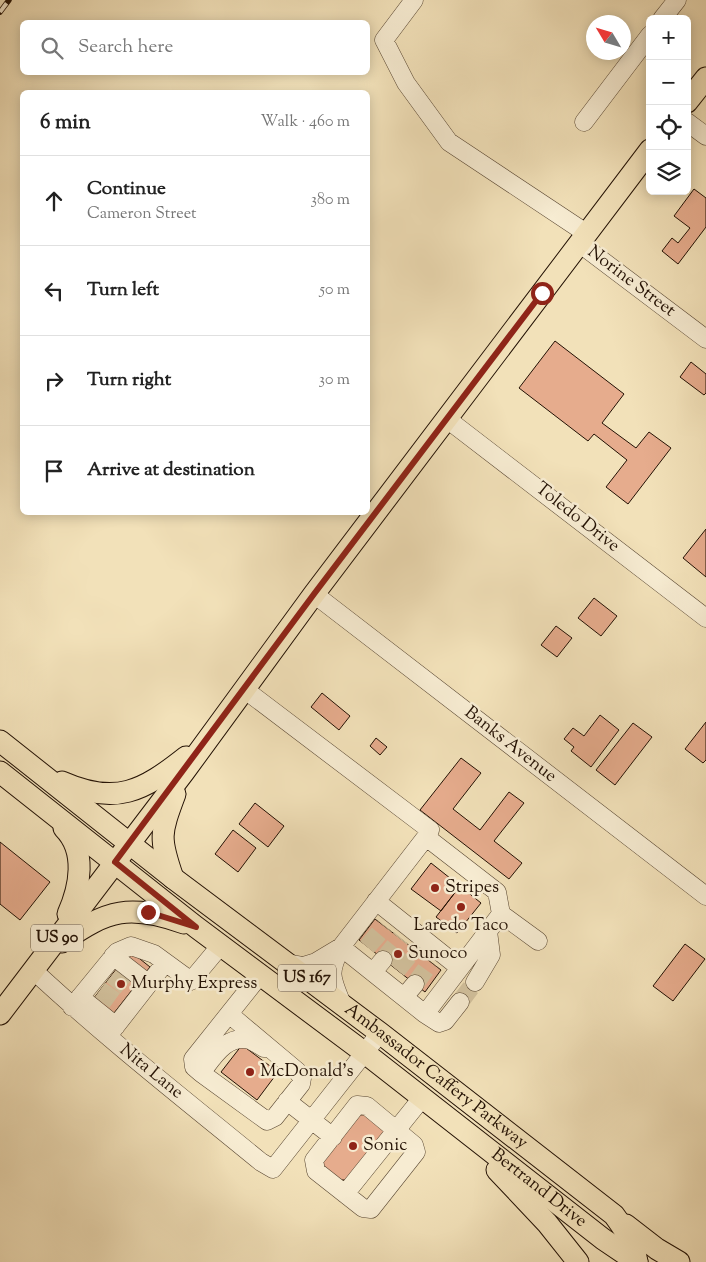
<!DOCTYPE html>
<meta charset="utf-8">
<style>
body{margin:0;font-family:"Sorts Mill Goudy",serif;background:#f2f2f2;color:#222}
.controls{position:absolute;right:15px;top:15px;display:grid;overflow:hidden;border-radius:8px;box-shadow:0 2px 12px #0003}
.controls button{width:45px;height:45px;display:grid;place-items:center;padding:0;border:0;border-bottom:1px solid #e0e0e0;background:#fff;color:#222;font:25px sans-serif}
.compass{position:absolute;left:586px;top:15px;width:45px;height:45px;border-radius:50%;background:#fff;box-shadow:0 2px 12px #0003;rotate:308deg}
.stop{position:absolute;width:15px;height:15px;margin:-11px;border:4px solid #8f2418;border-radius:50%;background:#fff}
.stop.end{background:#8f2418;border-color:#fff;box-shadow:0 1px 5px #0008}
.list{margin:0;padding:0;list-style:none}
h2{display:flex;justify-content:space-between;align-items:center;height:65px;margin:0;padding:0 20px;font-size:21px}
h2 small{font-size:16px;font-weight:400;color:#767676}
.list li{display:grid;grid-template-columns:32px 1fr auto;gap:15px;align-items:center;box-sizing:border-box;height:90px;padding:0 20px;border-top:1px solid #e0e0e0}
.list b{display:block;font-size:19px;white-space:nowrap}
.list p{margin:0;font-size:16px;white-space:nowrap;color:#767676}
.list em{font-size:16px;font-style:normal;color:#767676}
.icon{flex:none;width:28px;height:28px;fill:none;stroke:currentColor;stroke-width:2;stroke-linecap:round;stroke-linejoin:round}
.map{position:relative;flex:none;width:706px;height:1262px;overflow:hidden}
.search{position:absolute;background:#fff;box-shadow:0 2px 12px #0003;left:20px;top:20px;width:350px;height:55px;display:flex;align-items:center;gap:12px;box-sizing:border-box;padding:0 18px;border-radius:8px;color:#767676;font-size:19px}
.panel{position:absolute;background:#fff;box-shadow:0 2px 12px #0003;left:20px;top:90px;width:350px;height:425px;border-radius:8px}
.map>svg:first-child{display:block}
.building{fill:#e6ac8d;stroke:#231104}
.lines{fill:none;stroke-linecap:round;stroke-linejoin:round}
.minor-tunnel{stroke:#d3c29e;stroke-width:18;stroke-dasharray:18 9;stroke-linecap:butt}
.minor-casing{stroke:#574531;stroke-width:19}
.major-casing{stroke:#231104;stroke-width:23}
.minor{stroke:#f7ecd2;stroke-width:18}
.major{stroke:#f2e1b9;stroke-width:21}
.rail-casing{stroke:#231104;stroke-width:5.5}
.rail{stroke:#f7ecd2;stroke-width:4;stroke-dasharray:11;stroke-linecap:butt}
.route{stroke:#8f2418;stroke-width:6}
.poi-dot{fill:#8f2418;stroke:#f7ecd2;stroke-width:2}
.labels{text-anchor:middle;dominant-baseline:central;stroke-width:5;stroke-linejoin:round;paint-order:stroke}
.shield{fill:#f7ecd2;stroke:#635342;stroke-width:1}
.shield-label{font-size:16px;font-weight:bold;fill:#231104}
.street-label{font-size:18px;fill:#231104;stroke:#f7ecd2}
.poi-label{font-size:18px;fill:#231104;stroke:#f7ecd2;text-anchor:start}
</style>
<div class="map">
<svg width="706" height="1262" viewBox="0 0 706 1262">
<rect width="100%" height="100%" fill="#f2e1b9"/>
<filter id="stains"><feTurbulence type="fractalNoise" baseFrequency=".004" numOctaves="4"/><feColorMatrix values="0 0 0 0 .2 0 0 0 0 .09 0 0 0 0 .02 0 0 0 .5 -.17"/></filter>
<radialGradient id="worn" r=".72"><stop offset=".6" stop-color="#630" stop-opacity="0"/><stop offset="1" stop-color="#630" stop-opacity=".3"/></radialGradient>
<path class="building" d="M694,189l12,9v29l-28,37 -16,-13 10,-13 6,5 12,-15 -16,-12z
M555,341l69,53 -22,29 34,25 13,-16 22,16 -43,56 -22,-17 21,-27 -33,-26 -6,7 -69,-53z
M691,362l15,12v19l-2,2 -24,-18z
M706,529v48l-23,-19z
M594,598l23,18 -16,20 -23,-18z
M556,626l16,12 -15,19 -16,-12z
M322,693l28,23 -11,14 -28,-23z
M600,715l19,15 -28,37 -20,-16 3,-4 -10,-8 9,-11 11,8z
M706,722v38l-3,3 -18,-14z
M633,723l19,14 -37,48 -19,-15z
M376,738l11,9 -7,8 -10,-9z
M461,758l20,15 -28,36 27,21 29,-38 15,11 -30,38 28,22 -13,16 -89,-69z
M255,803l29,23 -16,21 -29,-23z
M233,830l23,18 -18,24 -23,-18z
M0,842l50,40 -30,38 -20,-16z
M431,863l29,23 -19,25 -30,-22z
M460,886l21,17 -24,30 -21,-16z
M375,919l66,51 -16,22 -66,-52z
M685,944l20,15 -32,42 -20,-15z
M130,951l20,16 -36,46 -20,-15z
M242,1045l36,27 -21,28 -36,-28z
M362,1112l24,18 -40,50h-5l-19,-13v-5z"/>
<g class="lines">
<path class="minor-tunnel" d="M367,947l18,-21
M383,960l18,-22
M397,970l17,-21
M112,975l20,16
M415,984l16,-22
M100,990l21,15
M460,1002l15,-20"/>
<defs>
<path id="minor" d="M414,0l-30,40 22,43 43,59 137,91
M662,19l15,-19
M584,122l66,-87
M687,122l19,14
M579,243l127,96
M447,419l259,199
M314,594l392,302
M244,689l186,141 -1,3 -88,114c-13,27 -10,30 1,57
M426,837l71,55 4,22 37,27
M376,901l84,67
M341,947l84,67 76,-100
M113,956l36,28
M287,963l16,3 13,-4 25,-15
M33,970c72,67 151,129 228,192l12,7 107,-136
M373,972l10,-12
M475,982l16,-27 -3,-24
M80,997l36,29
M404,997l11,-13
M72,1007l45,-55 14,-6 23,8 37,27 30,-36
M229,1014l68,57 5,7 -1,6 -26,33 -8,4 -66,-48 -7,-6 -1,-8 67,-84
M425,1014l14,9 6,-2 15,-19
M108,1036l57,-73
M201,1073c12,-15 25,-39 49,-33 4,2 9,5 14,8
M287,1101l46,36
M357,1105l10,1 47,39 2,7 -45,57 -8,-1 -47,-37 -2,-11z
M345,1194l77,-96"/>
<g id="major">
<path d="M687,102l19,-24"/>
<path id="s1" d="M0,741l173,137 207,155 234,182c11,15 20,28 23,47"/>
<path id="s2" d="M0,772l196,155 169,126 238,186 34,23"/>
<path d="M62,782c54,24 81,9 124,-25"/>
<path d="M64,828c23,23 16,59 4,86"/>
<path d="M173,878c-14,-40 -13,-44 2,-84"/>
<path d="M62,942c46,-33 68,-38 122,-19"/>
<path d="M0,1014l184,-242 130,-178 336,-444"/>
<path d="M497,1170l50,53 31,39"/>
<path d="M626,1225l31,24 22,13"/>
</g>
</defs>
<use href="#minor" class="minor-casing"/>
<use href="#major" class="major-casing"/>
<use href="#minor" class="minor"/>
<use href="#major" class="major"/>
<defs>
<path id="rail" d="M0,12l9,-12"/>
</defs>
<use href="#rail" class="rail-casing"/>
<use href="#rail" class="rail"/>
</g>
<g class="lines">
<path class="route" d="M148,912l48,15 -81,-65 199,-268 228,-301"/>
</g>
<g class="poi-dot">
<circle cx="435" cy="888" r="5"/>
<circle cx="461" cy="907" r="5"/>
<circle cx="398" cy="954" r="5"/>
<circle cx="121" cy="984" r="5"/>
<circle cx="250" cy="1072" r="5"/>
<circle cx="353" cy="1146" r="5"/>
</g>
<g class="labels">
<g class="shield">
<rect x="31" y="924.5" width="52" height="27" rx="4"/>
<rect x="278" y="964.5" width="58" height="27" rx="4"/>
</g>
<g class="shield-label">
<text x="57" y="938">US 90</text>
<text x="307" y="978">US 167</text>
</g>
<g class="street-label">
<text transform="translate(631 282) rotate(37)">Norine Street</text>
<text transform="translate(577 518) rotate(38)">Toledo Drive</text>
<text transform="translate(510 745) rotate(38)">Banks Avenue</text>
<text transform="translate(151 1072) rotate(39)">Nita Lane</text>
<text stroke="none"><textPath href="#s1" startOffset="550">Ambassador Caffery Parkway</textPath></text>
<text stroke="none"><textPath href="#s2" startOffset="681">Bertrand Drive</textPath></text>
</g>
<g class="poi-label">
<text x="445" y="888">Stripes</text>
<text x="461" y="926" text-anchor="middle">Laredo Taco</text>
<text x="408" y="954">Sunoco</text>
<text x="131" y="984">Murphy Express</text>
<text x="260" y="1072">McDonald's</text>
<text x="363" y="1146">Sonic</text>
</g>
</g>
<rect width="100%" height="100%" filter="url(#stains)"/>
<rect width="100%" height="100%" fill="url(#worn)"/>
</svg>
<div class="controls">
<button>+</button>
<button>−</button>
<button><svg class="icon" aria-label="locate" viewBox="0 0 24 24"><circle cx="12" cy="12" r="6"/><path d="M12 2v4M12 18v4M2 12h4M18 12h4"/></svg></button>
<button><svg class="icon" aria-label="layers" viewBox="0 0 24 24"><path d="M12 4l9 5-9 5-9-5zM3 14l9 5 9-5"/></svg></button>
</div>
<svg class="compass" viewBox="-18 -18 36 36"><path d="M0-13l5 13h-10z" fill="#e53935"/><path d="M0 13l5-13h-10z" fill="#767676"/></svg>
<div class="stop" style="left:542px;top:293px"></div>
<div class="stop end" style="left:148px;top:912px"></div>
<div class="search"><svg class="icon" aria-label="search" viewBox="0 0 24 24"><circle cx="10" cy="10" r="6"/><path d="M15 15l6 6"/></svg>Search here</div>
<section class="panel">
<h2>6 min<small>Walk · 460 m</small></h2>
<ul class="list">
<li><svg class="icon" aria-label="ahead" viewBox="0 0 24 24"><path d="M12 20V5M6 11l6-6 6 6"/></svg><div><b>Continue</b><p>Cameron Street</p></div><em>380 m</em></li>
<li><svg class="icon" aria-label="left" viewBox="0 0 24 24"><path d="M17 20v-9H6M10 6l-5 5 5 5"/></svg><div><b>Turn left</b></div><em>50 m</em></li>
<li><svg class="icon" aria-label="right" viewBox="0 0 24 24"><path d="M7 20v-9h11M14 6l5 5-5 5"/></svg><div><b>Turn right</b></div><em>30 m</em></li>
<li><svg class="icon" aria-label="arrive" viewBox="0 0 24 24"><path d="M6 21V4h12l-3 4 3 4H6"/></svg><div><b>Arrive at destination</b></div></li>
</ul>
</section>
</div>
